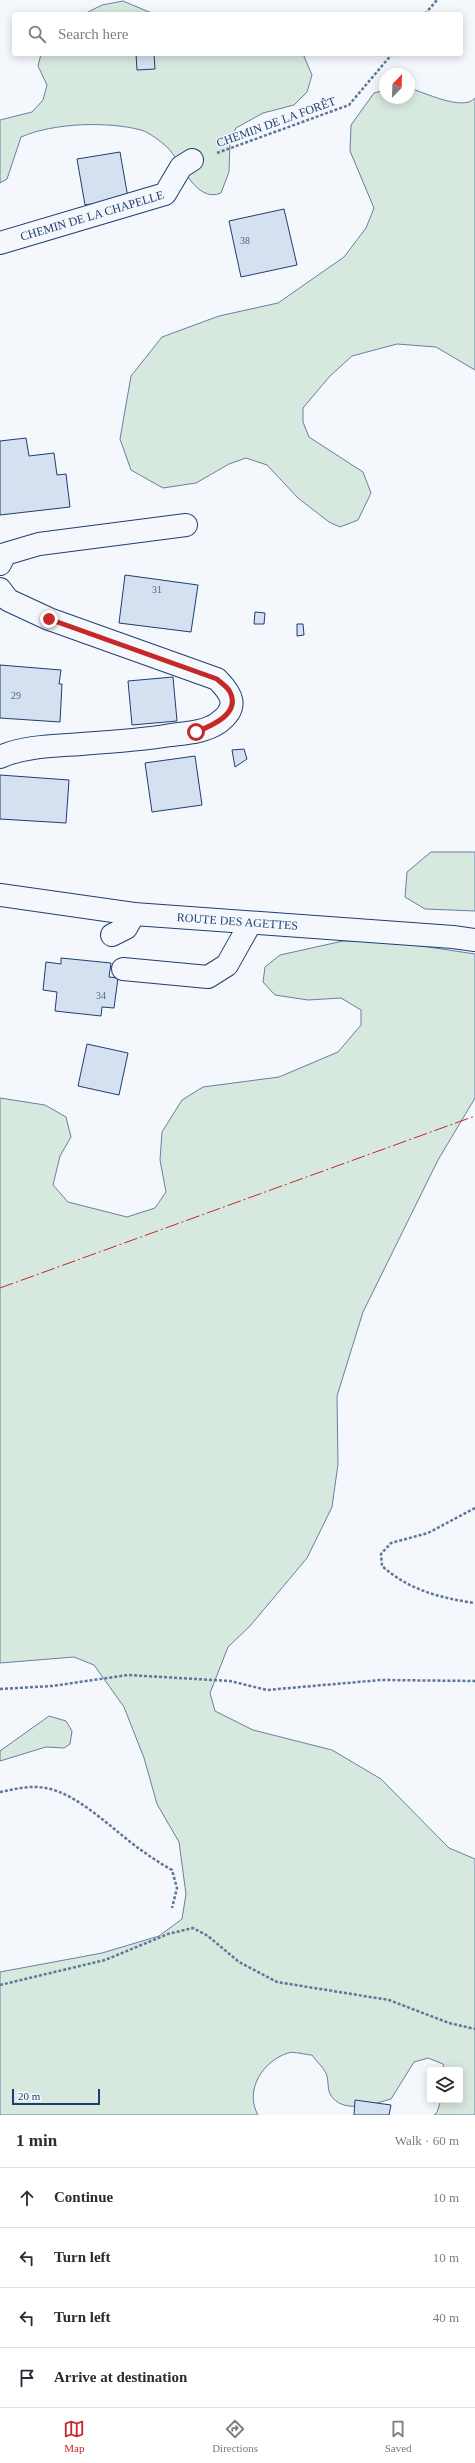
<!DOCTYPE html>
<meta charset="utf-8">
<style>
body{margin:0;font-family:Georgia,serif;background:#f7f7f7;color:#2b2b33}
.controls{position:absolute;right:12px;bottom:12px;display:grid;overflow:hidden;border-radius:4px;box-shadow:0 2px 10px #0003}
.controls button{width:36px;height:36px;display:grid;place-items:center;padding:0;border:0;border-bottom:1px solid #e1e1e2;background:#fff;color:#2b2b33;font:20px sans-serif}
.compass{position:absolute;left:379px;top:68px;width:36px;height:36px;border-radius:50%;background:#fff;box-shadow:0 2px 10px #0003;rotate:23deg}
.scale{position:absolute;left:12px;bottom:10px;width:88px;box-sizing:border-box;padding-left:4px;border:2px solid #1d3f73;border-top:0;font-size:11px;line-height:14px;white-space:nowrap;color:#1d3f73;-webkit-text-stroke:3px #f4f7fb;paint-order:stroke}
.stop{position:absolute;width:12px;height:12px;margin:-9px;border:3px solid #c62828;border-radius:50%;background:#fff}
.stop.end{background:#c62828;border-color:#fff;box-shadow:0 1px 4px #0008}
.list{margin:0;padding:0;list-style:none}
h2{display:flex;justify-content:space-between;align-items:center;height:52px;margin:0;padding:0 16px;font-size:17px}
h2 small{font-size:13px;font-weight:400;color:#7c7c81}
.list li{display:grid;grid-template-columns:26px 1fr auto;gap:12px;align-items:center;box-sizing:border-box;height:60px;padding:0 16px;border-top:1px solid #e1e1e2}
.list b{display:block;font-size:15px;white-space:nowrap}
.list em{font-size:13px;font-style:normal;color:#7c7c81}
.icon{flex:none;width:22px;height:22px;fill:none;stroke:currentColor;stroke-width:2;stroke-linecap:round;stroke-linejoin:round}
.map{position:relative;flex:none;width:475px;height:2115px;overflow:hidden}
.search{position:absolute;background:#fff;box-shadow:0 2px 10px #0003;left:12px;right:12px;top:12px;height:44px;display:flex;align-items:center;gap:10px;box-sizing:border-box;padding:0 14px;border-radius:4px;color:#7c7c81;font-size:15px}
.sheet{height:292px;background:#fff}
nav{display:flex;justify-content:space-around;align-items:center;box-sizing:border-box;height:56px;border-top:1px solid #e1e1e2;background:#fff;font-size:11px;color:#7c7c81}
nav a{display:grid;justify-items:center;gap:2px}
nav .on{color:#c62828}
.map>svg:first-child{display:block}
.green{fill:#d7e8df;stroke:#687fa3}
.building{fill:#d5e0f0;stroke:#1d3f73}
.lines{fill:none;stroke-linecap:round;stroke-linejoin:round}
.minor-casing{stroke:#1d3f73;stroke-width:24}
.path{stroke:#5e769c;stroke-width:2.5;stroke-dasharray:3 2;stroke-linecap:butt}
.minor{stroke:#f4f7fb;stroke-width:22}
.power{stroke:#c62828;stroke-width:1;stroke-dasharray:14 3 2 3;stroke-linecap:butt}
.route{stroke:#c62828;stroke-width:5}
.labels{text-anchor:middle;dominant-baseline:central;stroke-width:3;stroke-linejoin:round;paint-order:stroke}
.number-label{font-size:10px;fill:#4b6792}
.street-label{font-size:12px;fill:#1d3f73;stroke:#f4f7fb}
</style>
<div class="map">
<svg width="475" height="2115" viewBox="0 0 475 2115">
<rect width="100%" height="100%" fill="#f4f7fb"/>
<path class="green" d="M123,1l31,13h-70l18,-9z
M41,54h262l9,21 -5,17 -13,13 -31,8 -27,15 -6,12 -1,32 -8,21c-26,11 -40,-33 -54,-46 -6,-5 -18,-15 -26,-17 -34,-9 -88,-7 -120,7l-14,42 -7,4v-63l32,-8 11,-12 4,-15 -9,-19z
M409,88c15,4 54,24 66,10v272l-39,-23 -39,-3 -45,12 -22,20 -27,32v14l6,15 54,35 8,21 -13,27 -18,7 -11,-5 -31,-24 -31,-33 -21,-7 -17,6 -33,19 -33,5 -32,-18 -11,-31 11,-63 31,-39 57,-21 59,-13 66,-46 22,-29 8,-20 -24,-57 1,-26 23,-32 11,-3v8h24z
M431,852h44v59l-50,-2 -20,-12 2,-25z
M343,941l52,1 80,12v144l-37,62 -75,152 -26,84 1,68 -6,43 -25,51 -57,68 -22,21 -18,46 5,18 38,19 79,20 49,29 68,69 26,11v256h-41l3,-3 4,-12h19v-30h-16l-1,-6 -15,-6 -14,4 -23,37c-18,5 -49,16 -61,-5 -3,-6 -1,-15 -4,-21 -3,-6 -10,-12 -14,-18 -6,0 -18,-4 -24,-2 -25,8 -44,37 -30,62h-258v-143l102,-19 57,-17 23,-17 4,-25 -7,-52 -22,-38 -13,-46 -20,-51 -30,-42 -20,-8 -74,6v-565l45,7 21,12 5,20 -11,19 -7,29 15,17 59,15 28,-9 11,-16 -6,-32 2,-28 20,-32 21,-13 76,-10 59,-25 23,-27v-15l-20,-12 -33,2 -33,-5 -12,-13 2,-15 15,-12z
M49,1716l17,5 6,10 -2,13 -6,4 -18,-1 -46,14v-10z"/>
<path class="building" d="M136,54h18l1,15 -18,1z
M120,152l8,46 -43,7 -8,-46z
M284,209l13,56 -56,12 -12,-56z
M26,438l3,18 25,-3 3,22 9,-1 4,33 -70,8v-74z
M125,575l73,10 -7,47 -72,-9z
M255,612l10,1 -1,11h-10z
M297,624h6l1,11 -7,1z
M0,665l61,5 -2,14h3l-2,38 -60,-4z
M173,677l4,44 -45,4 -4,-44z
M244,749l3,10 -12,8 -3,-17z
M195,756l7,49 -50,7 -7,-49z
M0,775l69,5 -3,43 -66,-4z
M61,958l50,5 -2,14 9,1 -4,30 -12,-1 -1,9 -46,-5 2,-19 -14,-2 3,-28 15,2z
M87,1044l41,9 -9,42 -41,-9z
M355,2100l36,5 -2,10h-35z"/>
<g class="lines">
<defs>
<g id="minor">
<path id="s1" d="M0,243l165,-49 16,-27 11,-7"/>
<path d="M0,564l5,-10 34,-10 147,-19"/>
<path d="M0,589l8,11 41,19 168,60c15,15 23,28 1,44 -13,9 -31,10 -47,12 -30,5 -60,7 -90,9 -27,2 -57,2 -81,13"/>
<path id="s2" d="M0,895l134,19 319,23 22,3"/>
<path d="M112,935l14,-7 8,-14"/>
<path d="M123,969l85,8 19,-12 23,-41"/>
</g>
</defs>
<use href="#minor" class="minor-casing"/>
<path class="path" d="M425,14l12,-14
M217,153l132,-48 43,-51
M475,1508l-47,25 -37,10 -10,11 1,12c27,24 58,32 93,37
M0,1689l52,-3 76,-11 102,6 37,9 114,-10 94,1
M0,1792c15,-3 31,-7 46,-4 33,6 68,43 95,62 10,7 20,14 31,20l5,18 -5,20
M0,1985l105,-25 63,-26 25,-6 15,8 31,26 38,20 112,18 60,23 26,6"/>
<use href="#minor" class="minor"/>
<path class="power" d="M0,1288l475,-172"/>
</g>
<g class="lines">
<path class="route" d="M49,619l168,60c4,4 11,8 13,13 11,22 -19,34 -34,40"/>
</g>
<g class="labels">
<g class="number-label">
<text x="245" y="240">38</text>
<text x="157" y="589">31</text>
<text x="16" y="695">29</text>
<text x="101" y="995">34</text>
</g>
<g class="street-label">
<text transform="translate(276 122) rotate(-20)">CHEMIN DE LA FORÊT</text>
<text stroke="none"><textPath href="#s1" startOffset="96">CHEMIN DE LA CHAPELLE</textPath></text>
<text stroke="none"><textPath href="#s2" startOffset="239">ROUTE DES AGETTES</textPath></text>
</g>
</g>
</svg>
<div class="controls">
<button><svg class="icon" aria-label="layers" viewBox="0 0 24 24"><path d="M12 4l9 5-9 5-9-5zM3 14l9 5 9-5"/></svg></button>
</div>
<svg class="compass" viewBox="-18 -18 36 36"><path d="M0-13l5 13h-10z" fill="#e53935"/><path d="M0 13l5-13h-10z" fill="#7c7c81"/></svg>
<div class="scale">20 m</div>
<div class="stop" style="left:196px;top:732px"></div>
<div class="stop end" style="left:49px;top:619px"></div>
<div class="search"><svg class="icon" aria-label="search" viewBox="0 0 24 24"><circle cx="10" cy="10" r="6"/><path d="M15 15l6 6"/></svg>Search here</div>
</div>
<section class="sheet">
<h2>1 min<small>Walk · 60 m</small></h2>
<ul class="list">
<li><svg class="icon" aria-label="ahead" viewBox="0 0 24 24"><path d="M12 20V5M6 11l6-6 6 6"/></svg><div><b>Continue</b></div><em>10 m</em></li>
<li><svg class="icon" aria-label="left" viewBox="0 0 24 24"><path d="M17 20v-9H6M10 6l-5 5 5 5"/></svg><div><b>Turn left</b></div><em>10 m</em></li>
<li><svg class="icon" aria-label="left" viewBox="0 0 24 24"><path d="M17 20v-9H6M10 6l-5 5 5 5"/></svg><div><b>Turn left</b></div><em>40 m</em></li>
<li><svg class="icon" aria-label="arrive" viewBox="0 0 24 24"><path d="M6 21V4h12l-3 4 3 4H6"/></svg><div><b>Arrive at destination</b></div></li>
</ul>
</section>
<nav>
<a class="on"><svg class="icon" aria-label="map" viewBox="0 0 24 24"><path d="M3 6l6-2 6 2 6-2v14l-6 2-6-2-6 2zM9 4v14M15 6v14"/></svg>Map</a>
<a><svg class="icon" aria-label="directions" viewBox="0 0 24 24"><path d="M12 3l9 9-9 9-9-9zM9 14v-3h6M13 9l2 2-2 2"/></svg>Directions</a>
<a><svg class="icon" aria-label="saved" viewBox="0 0 24 24"><path d="M7 4h10v16l-5-4-5 4z"/></svg>Saved</a>
</nav>
